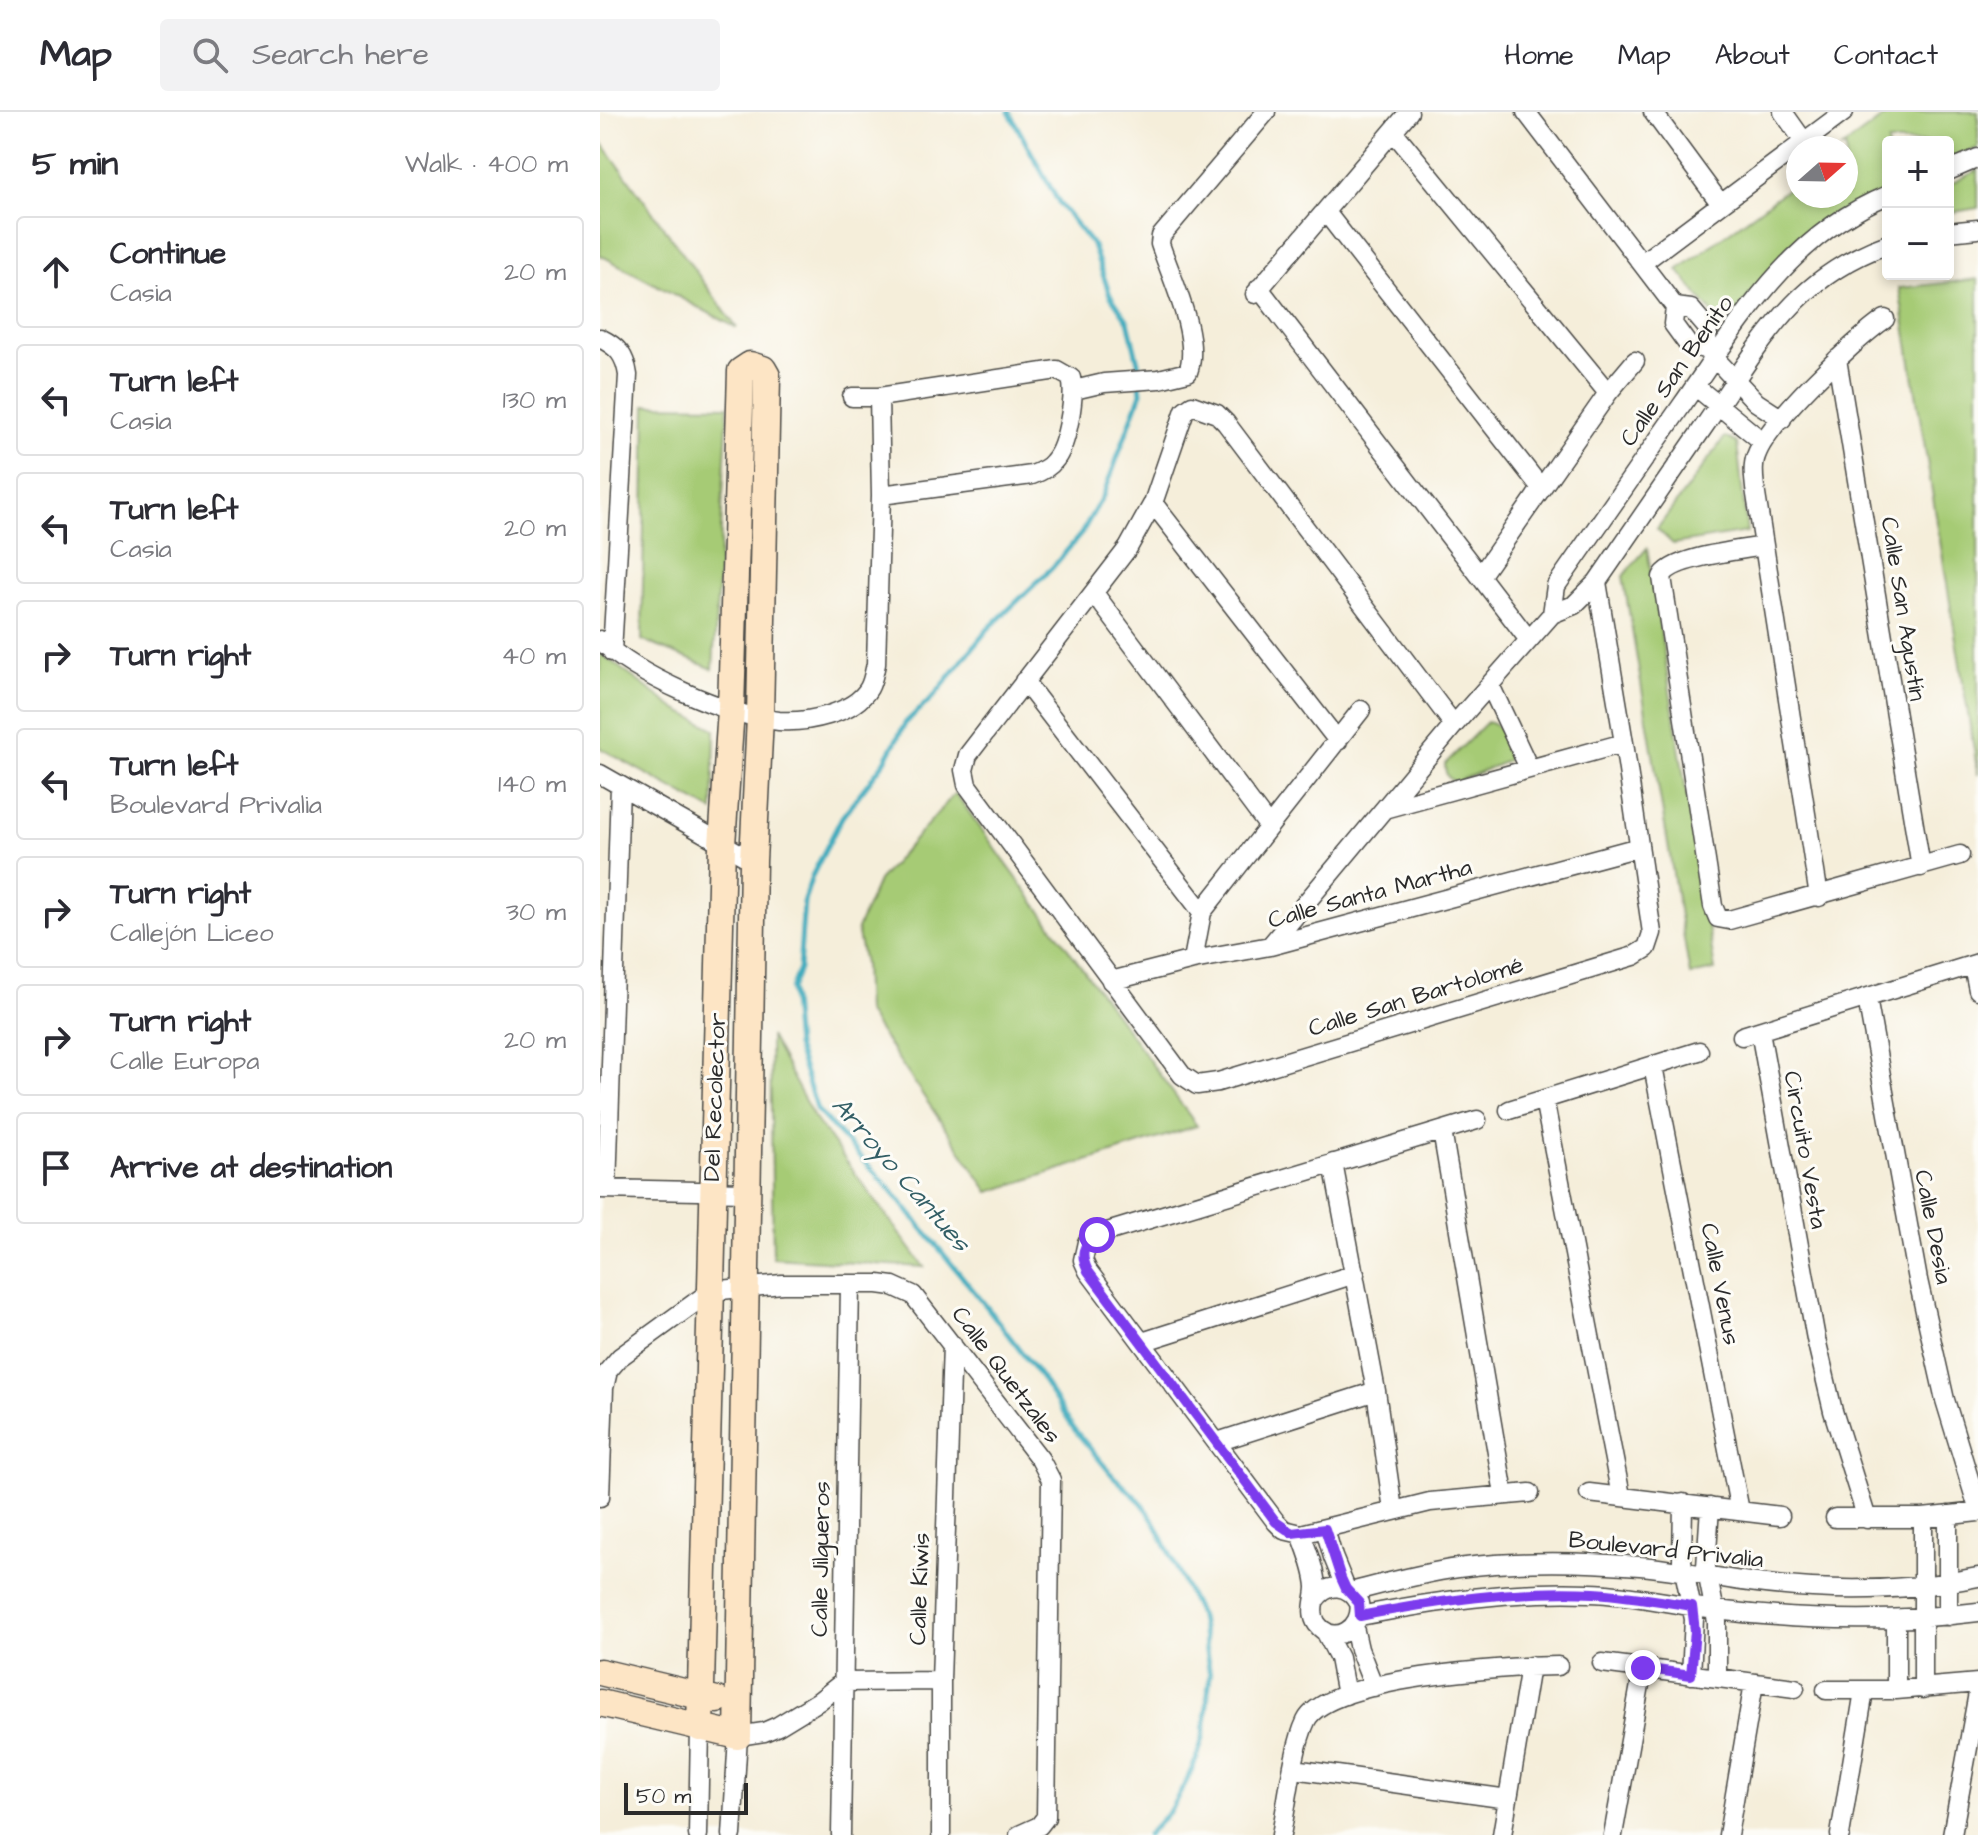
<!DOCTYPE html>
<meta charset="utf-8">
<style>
body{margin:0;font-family:"Architects Daughter",sans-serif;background:#f2f2f3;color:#2b2b33}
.controls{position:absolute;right:24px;top:24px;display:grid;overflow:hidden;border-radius:8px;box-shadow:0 4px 12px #0003}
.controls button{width:72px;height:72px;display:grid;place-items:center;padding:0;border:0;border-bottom:2px solid #e1e1e2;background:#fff;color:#2b2b33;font:40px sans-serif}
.compass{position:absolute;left:1186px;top:24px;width:72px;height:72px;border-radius:50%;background:#fff;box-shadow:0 4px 12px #0003;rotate:70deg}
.scale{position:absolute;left:24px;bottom:20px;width:124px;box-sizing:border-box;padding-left:8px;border:4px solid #2b2b2b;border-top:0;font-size:22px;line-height:28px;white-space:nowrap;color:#2b2b2b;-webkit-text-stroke:6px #fdfcf7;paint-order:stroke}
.stop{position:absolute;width:24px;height:24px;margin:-18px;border:6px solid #7c3aed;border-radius:50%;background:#fff}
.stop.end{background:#7c3aed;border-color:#fff;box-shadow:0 2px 8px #0008}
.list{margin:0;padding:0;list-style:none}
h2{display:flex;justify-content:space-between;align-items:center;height:104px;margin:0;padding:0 32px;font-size:34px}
h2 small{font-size:26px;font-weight:400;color:#7c7c81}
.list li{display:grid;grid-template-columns:52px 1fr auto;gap:24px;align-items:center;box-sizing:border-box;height:112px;margin:0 16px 16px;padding:0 16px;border:2px solid #e1e1e2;border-radius:8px}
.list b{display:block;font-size:30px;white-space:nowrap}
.list p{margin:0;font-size:26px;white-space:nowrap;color:#7c7c81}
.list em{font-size:26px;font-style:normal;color:#7c7c81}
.icon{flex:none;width:44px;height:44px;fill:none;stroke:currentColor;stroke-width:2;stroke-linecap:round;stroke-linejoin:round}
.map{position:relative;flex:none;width:1378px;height:1723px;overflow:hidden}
header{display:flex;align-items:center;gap:48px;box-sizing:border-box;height:112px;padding:0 40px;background:#fff;border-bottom:2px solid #e1e1e2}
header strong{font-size:38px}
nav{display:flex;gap:44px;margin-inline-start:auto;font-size:28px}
.search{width:560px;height:72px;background:#f2f2f3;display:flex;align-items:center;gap:20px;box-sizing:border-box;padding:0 28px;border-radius:8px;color:#7c7c81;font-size:30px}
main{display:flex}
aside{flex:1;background:#fff}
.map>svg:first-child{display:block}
.green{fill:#a6cb75;stroke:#687b50;stroke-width:2}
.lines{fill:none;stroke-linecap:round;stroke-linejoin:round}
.stream{stroke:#40acbe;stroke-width:5}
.street-casing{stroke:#494845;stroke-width:21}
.secondary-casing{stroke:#494845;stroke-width:29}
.street{stroke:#fff;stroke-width:18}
.secondary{stroke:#fde5c5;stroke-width:26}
.route{stroke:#7c3aed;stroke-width:10}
.labels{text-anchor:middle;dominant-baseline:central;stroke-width:6;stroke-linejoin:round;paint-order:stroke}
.street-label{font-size:24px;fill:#2b2b2b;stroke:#fdfcf7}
.water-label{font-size:26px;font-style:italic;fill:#335f66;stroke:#fdfcf7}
</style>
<header>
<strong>Map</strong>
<div class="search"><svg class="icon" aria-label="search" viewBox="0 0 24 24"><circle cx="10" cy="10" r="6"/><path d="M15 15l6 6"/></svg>Search here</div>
<nav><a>Home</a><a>Map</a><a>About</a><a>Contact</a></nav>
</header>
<main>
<aside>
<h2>5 min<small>Walk · 400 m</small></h2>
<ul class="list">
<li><svg class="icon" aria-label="ahead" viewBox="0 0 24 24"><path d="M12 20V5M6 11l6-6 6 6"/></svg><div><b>Continue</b><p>Casia</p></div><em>20 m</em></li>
<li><svg class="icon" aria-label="left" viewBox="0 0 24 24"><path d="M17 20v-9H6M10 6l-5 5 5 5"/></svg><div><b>Turn left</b><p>Casia</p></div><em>130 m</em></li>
<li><svg class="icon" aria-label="left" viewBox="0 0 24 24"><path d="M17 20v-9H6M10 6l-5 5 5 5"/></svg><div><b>Turn left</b><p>Casia</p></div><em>20 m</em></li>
<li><svg class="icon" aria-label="right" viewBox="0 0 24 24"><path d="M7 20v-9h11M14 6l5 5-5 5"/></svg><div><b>Turn right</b></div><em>40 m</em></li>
<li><svg class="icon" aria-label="left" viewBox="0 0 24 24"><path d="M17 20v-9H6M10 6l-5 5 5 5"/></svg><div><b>Turn left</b><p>Boulevard Privalia</p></div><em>140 m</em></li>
<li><svg class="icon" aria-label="right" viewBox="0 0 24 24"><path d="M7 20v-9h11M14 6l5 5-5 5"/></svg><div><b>Turn right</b><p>Callejón Liceo</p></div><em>30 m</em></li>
<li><svg class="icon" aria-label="right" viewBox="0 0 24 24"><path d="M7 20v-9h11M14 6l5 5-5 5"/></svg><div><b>Turn right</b><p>Calle Europa</p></div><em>20 m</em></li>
<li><svg class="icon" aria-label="arrive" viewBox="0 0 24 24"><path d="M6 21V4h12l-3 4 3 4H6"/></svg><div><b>Arrive at destination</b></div></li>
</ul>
</aside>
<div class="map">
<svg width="1378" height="1723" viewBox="0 0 1378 1723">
<rect width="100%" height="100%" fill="#fdfcf7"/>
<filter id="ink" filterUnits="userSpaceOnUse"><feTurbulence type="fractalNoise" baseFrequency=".0125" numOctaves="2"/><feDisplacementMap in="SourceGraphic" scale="16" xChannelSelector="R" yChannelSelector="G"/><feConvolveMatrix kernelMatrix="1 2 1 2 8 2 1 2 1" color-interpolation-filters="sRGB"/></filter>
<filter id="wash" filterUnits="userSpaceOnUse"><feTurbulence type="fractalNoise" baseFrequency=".006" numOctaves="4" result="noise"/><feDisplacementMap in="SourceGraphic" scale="32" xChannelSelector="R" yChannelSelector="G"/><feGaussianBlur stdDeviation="1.8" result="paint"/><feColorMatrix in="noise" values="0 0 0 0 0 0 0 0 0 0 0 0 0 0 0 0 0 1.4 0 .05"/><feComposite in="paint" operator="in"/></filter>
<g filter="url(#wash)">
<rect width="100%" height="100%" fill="#f5eeda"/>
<path class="green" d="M1290,0h88v36l-30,12v-18h-60v48l-97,55 -56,69 -17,6 -40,-50 120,-89v15h48v-48h-4z
M0,28l137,188 -137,-73z
M1378,58v38l-30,5v-28z
M1378,167v496l-79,-487z
M46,293l82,1 -15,263 -71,-29z
M1125,325l12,6 10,89 -74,12 -16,-15z
M1047,436l68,422 -25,5 -67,-399z
M0,541l77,57 38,19 -2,82 -113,-63z
M887,610c18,4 25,22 20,39l-51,21c-9,-2 -11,-10 -11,-18z
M355,681l242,333 -208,66 -123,-180 -2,-48 -7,-35 21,-48z
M170,924l43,80 111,151 -151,-9z"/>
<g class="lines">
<path class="stream" d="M409,0l50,91 34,43 17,49 18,26 10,41 3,31 -37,101 -23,40 -29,34 -64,61 -54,67 -28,26 -21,39 -43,56 -30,59 -8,25 -5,68 -8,20 5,57 21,64 74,80 96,117 55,72 32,50 39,47 29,27 13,20 45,94 10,58 -6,59 -7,24 -12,26 -16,28 -22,23"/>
</g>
</g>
<g filter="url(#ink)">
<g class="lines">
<defs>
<path id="street" d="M926,0l149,195 -2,17 16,22 17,3 50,53 26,17
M1053,0l67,91
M1183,0l22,31
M793,19l215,262
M1348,59l30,-13
M725,99l216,277
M1348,120l30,-3
M1042,151l202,-151
M659,176l270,352
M655,182l154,-182
M1075,195l16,2 17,20 -2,20
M0,226c18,9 25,17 28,37l-16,277
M1237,247l84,508
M1095,274l68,56
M474,278l30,-7 55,-4 29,-7c13,-34 -17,-95 -28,-128l1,-8 105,-124
M252,285h27l178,-27 14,8c5,18 -4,69 -17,83 -5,7 -14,11 -22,14l-151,20
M553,391l185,238
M1164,434c-21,4 -94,11 -102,31l51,329 5,12 11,2 231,-65
M881,463l127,-182 27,-32
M494,481l175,234
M952,502l4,-28c42,-60 84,-121 126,-181 57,-82 107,-170 206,-210
M0,528c37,36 128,76 179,81 27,2 75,-7 90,-33 4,-7 5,-16 7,-24l5,-169 -2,-98
M424,569l178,231
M890,573l39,83
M854,613l-228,-302 -9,-9 -25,-9 -7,5 -32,93 -25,45 -160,207 -4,15 3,15 215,290 15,10 21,-3 416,-126 13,-8 5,-15 -28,-190 -27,-161
M0,662l153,87
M784,697l240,-66
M1219,785l-64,-409c-1,-10 -3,-22 1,-32 11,-33 98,-116 129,-137
M670,834l184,-221 98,-111 22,-9 23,-23c36,-52 72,-104 108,-157 54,-78 87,-147 183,-181
M593,848l9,-48 159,-202
M1373,853l5,25
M511,869l82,-21 77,-14 369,-99
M1267,886l51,282 27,120 33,108
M1160,919l56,308 17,72 34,108
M1142,924l236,-73
M1053,954l87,445
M944,987l77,397
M909,998l190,-59
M877,1008l-380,115 -10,7 -4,18 5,11 188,251 8,8 17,4 129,-32 100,-9
M842,1019l62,363
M733,1051l43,228 17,119
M0,1077l146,3
M7,1077l13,-403
M542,1230l213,-68
M617,1330l159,-51
M989,1381l191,23
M0,1385l4,-109 4,-17 12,-14 91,-66 71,-7h96l15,2 20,9 127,164 11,21 -5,337 -7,9 -20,9
M1083,1391l-1,58 12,58 -3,56
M1110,1395l-4,60 11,55v56
M1235,1406h88l55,-6
M725,1417l8,28 13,32
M701,1422c6,17 14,35 15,53 0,12 -7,26 1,37 17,23 47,4 42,-21 -11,-19 -31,-21 -44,-3
M751,1480c35,-9 71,-19 107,-24 60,-8 122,-7 182,-2 34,3 68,10 102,15 78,11 159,12 236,-4
M760,1504c76,-15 151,-26 230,-23 43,1 84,12 126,17 87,11 175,13 262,2
M1348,1504v-101
M1296,1508v70
M754,1515l5,22 15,38
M725,1519l14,27 7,37
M1002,1551l193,25
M1323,1577v-171
M1226,1578h70l82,-7
M694,1657l214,30
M98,1723l2,-107
M132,1723l6,-99 26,-4 14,-6 41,-25 24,-19 98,-1
M241,1723l9,-551
M341,1723v-154l11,-337
M681,1723c6,-31 12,-87 25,-114 21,-44 205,-55 252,-55
M902,1723l28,-169
M1013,1723l30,-167
M1128,1723l26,-152
M1240,1723l24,-144
M1352,1723l26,-142"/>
<path id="secondary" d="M0,1560l117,28
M0,1591l138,33 15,-875 7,-144 7,-341 -4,-7 -13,-4 -9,6 -10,338 -9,136 -22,883"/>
</defs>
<use href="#street" class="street-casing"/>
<use href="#secondary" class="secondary-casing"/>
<use href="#street" class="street"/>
<use href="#secondary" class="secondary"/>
</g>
</g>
<g class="lines" filter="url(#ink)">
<path class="route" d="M497,1123c-15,10 -17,20 -9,36l188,251 16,11 33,-4 16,49 5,11 13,14 1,13c77,-15 155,-27 234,-23 33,2 66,8 98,13l3,25 -4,44 -48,-7"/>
</g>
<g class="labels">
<g class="street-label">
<text transform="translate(1077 259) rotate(-55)">Calle San Benito</text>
<text transform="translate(1303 497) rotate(81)">Calle San Agustín</text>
<text transform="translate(770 782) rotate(-15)">Calle Santa Martha</text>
<text transform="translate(816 885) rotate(-17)">Calle San Bartolomé</text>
<text transform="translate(115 985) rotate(-88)">Del Recolector</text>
<text transform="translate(1205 1038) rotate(80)">Circuito Vesta</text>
<text transform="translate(1333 1115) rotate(79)">Calle Desia</text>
<text transform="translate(1120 1172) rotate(79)">Calle Venus</text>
<text transform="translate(406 1263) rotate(53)">Calle Quetzales</text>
<text transform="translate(1066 1438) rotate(6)">Boulevard Privalia</text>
<text transform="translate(221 1447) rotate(-89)">Calle Jilgueros</text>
<text transform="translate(320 1477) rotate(-88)">Calle Kiwis</text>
</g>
<g class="water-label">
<text transform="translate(301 1062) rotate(49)">Arroyo Cantues</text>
</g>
</g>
</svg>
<div class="controls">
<button>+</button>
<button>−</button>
</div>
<svg class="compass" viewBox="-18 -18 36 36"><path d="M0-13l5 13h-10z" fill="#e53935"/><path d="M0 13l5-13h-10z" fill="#7c7c81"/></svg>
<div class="scale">50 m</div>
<div class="stop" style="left:497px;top:1123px"></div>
<div class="stop end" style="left:1043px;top:1556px"></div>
</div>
</main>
